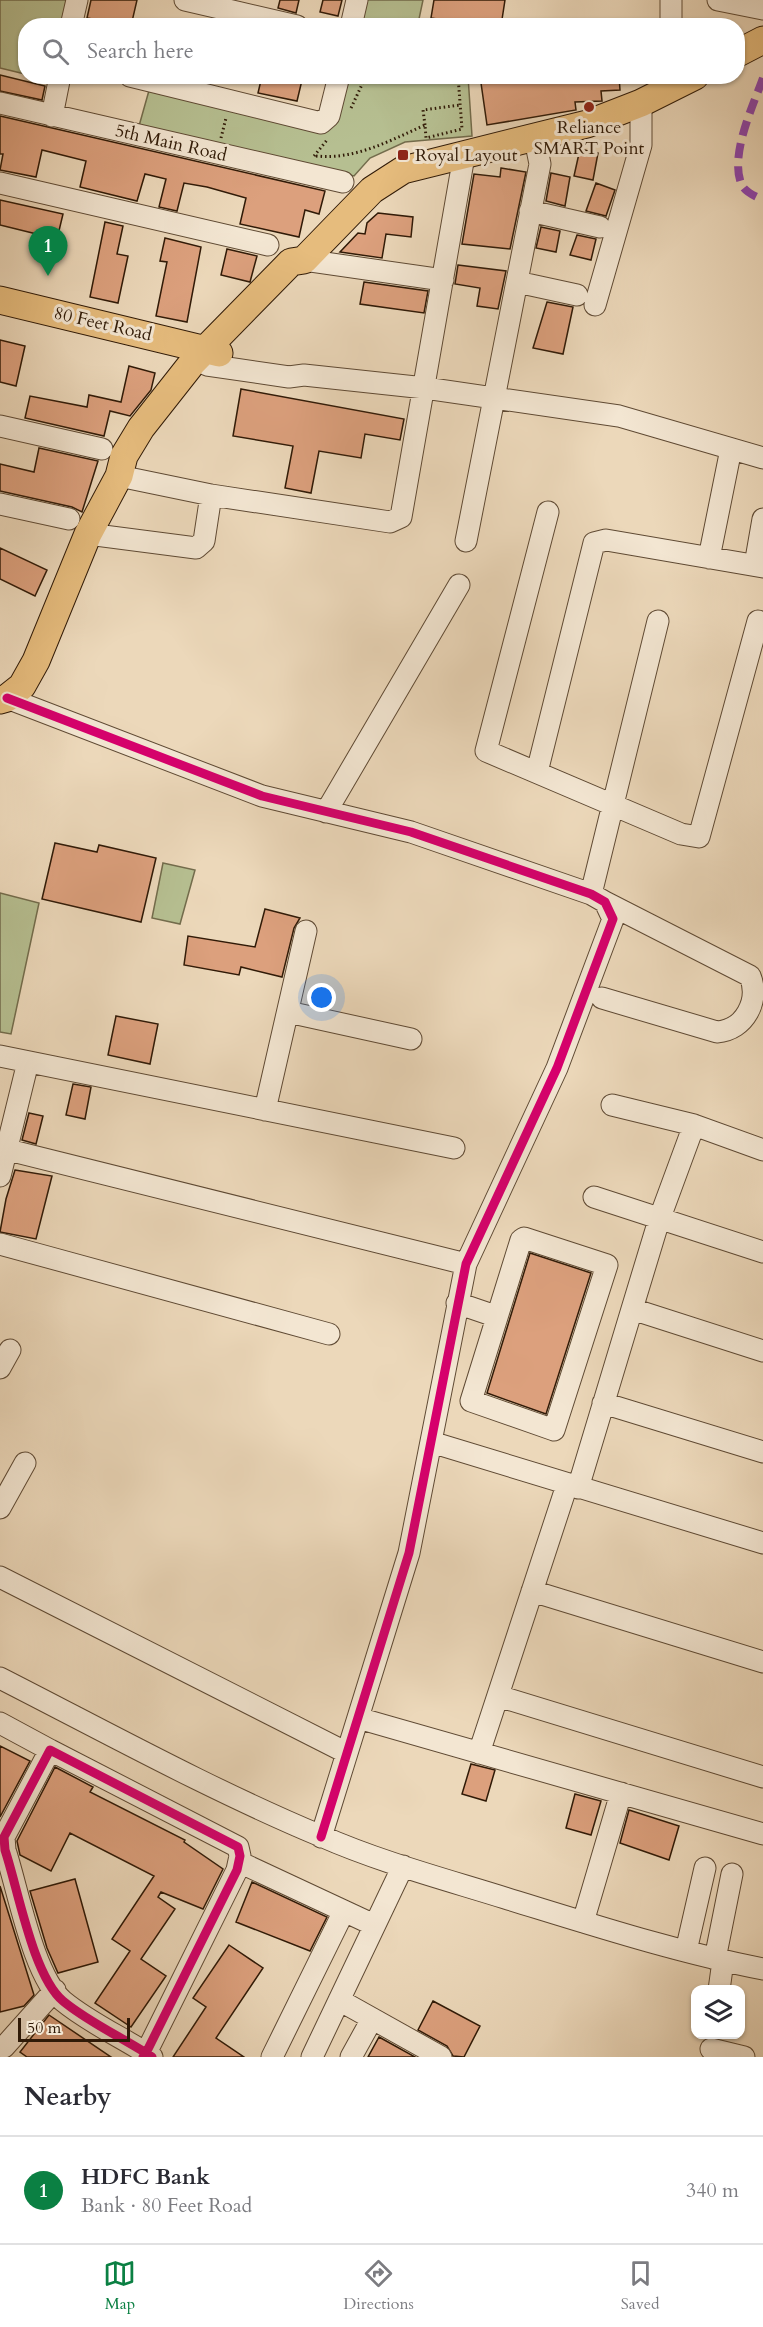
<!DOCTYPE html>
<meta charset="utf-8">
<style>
body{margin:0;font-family:Cardo,serif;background:#f2f2f3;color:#2b2b33}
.controls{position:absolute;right:18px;bottom:18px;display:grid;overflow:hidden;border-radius:12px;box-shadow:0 2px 4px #0004}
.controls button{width:54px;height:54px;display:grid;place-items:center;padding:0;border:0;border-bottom:2px solid #e1e1e2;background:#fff;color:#2b2b33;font:30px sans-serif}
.scale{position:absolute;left:18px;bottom:15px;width:112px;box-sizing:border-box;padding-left:6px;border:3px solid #301a07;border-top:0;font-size:16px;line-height:21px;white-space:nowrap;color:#301a07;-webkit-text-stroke:4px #f3e6d2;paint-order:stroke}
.you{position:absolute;left:322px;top:998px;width:21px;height:21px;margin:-15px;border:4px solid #fff;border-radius:50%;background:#1a73e8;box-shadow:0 0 0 9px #1a73e833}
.badge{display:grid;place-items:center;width:39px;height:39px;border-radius:50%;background:#0b8043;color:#fff;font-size:20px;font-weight:700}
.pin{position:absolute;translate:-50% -50px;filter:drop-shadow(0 2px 3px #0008)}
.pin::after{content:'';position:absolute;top:32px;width:21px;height:18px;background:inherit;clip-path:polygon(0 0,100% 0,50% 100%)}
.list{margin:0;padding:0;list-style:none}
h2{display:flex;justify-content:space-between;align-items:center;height:78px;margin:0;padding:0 24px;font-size:26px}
h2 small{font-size:20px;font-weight:400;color:#7c7c81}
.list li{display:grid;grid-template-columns:39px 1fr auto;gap:18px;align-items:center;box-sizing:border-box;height:108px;padding:0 24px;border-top:2px solid #e1e1e2}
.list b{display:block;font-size:22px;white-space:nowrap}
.list p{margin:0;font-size:20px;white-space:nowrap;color:#7c7c81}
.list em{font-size:20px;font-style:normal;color:#7c7c81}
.icon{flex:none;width:33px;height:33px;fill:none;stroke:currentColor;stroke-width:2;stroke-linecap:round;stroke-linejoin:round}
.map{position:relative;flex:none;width:763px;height:2057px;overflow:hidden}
.search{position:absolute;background:#fff;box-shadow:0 2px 4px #0004;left:18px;right:18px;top:18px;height:66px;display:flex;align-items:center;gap:15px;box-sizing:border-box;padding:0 21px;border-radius:24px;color:#7c7c81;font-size:22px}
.sheet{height:186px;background:#fff}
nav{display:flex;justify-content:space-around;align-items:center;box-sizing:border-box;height:84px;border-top:2px solid #e1e1e2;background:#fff;font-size:16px;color:#7c7c81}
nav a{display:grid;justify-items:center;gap:3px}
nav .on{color:#0b8043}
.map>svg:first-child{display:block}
.green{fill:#b6bf91;stroke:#736c4c;stroke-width:1.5}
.building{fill:#dca07d;stroke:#301a07;stroke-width:1.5}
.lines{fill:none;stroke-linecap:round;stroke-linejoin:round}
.minor-casing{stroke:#5f4a34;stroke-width:23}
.major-casing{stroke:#301a07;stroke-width:29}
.path{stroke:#301a07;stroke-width:3;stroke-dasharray:1.5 3;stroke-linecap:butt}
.minor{stroke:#f3e6d2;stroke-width:21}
.major{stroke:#e6bc7d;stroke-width:27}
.quiet{stroke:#8e44ad;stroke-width:8;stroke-dasharray:15 8;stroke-linecap:butt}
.cycleway-casing{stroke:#f3e6d2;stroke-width:13}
.cycleway{stroke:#d6006c;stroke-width:9}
.poi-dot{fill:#8f2418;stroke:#f3e6d2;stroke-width:2}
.labels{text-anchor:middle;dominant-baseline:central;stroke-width:6;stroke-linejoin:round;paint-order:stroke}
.poi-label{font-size:18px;fill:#301a07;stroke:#f3e6d2}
.street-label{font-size:18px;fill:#301a07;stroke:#f3e6d2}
</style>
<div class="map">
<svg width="763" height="2057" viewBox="0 0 763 2057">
<rect width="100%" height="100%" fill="#ecd8ba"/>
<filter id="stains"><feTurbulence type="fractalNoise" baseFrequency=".00333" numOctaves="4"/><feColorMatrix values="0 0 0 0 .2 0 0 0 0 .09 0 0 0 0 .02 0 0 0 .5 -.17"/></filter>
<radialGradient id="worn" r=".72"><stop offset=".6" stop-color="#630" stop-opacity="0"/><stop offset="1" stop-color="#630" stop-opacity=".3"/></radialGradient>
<path class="green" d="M0,0h67l-5,25 -36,1 -1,48 -25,-6z
M364,0h59l-4,19 33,6 -94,1z
M468,76l4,60 -67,6 -35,16 -16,18 -215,-50 11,-39 162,42 34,-52z
M163,863l32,7 -15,54 -28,-6z
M0,893l39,10 -28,131 -11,-2z"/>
<path class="building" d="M91,0h46l-6,26 -44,-8z
M280,0h19l-3,13 -18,-5z
M323,0h19l-4,16 -18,-4z
M434,0h71l-4,26h-21l-49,-8z
M0,75l45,11 -3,14 -42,-9z
M262,76h41l-6,25 -39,-8z
M480,76h51v7l42,-7h46l1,14 -19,1 1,10 -27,1 1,8 -89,15z
M0,116l325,75 -6,23 -14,-4 -6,27 -59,-13 6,-26 -39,-11 -23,-4 -7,28 -18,-4 7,-28 -21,-5 -8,27 -57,-14 6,-26 -44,-11 -6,27 -36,-7 3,-16h-3z
M580,149l18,4 -5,27 -19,-4z
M501,168l25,4 -16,77 -48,-5 12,-70 26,3z
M551,173l19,4 -5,29 -19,-5z
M596,183l19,7 -9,26 -20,-5z
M0,200l63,14 -6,25 -57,-14z
M378,213l35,4 -2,20 -25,-3 -4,24 -42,-6 18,-19 7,1 2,-11z
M105,222l18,4 -6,28 11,2 -10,47 -28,-6z
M541,227l19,4 -4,21 -20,-4z
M577,235l19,4 -5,21 -21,-5z
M165,238l36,9 -14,75 -31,-6 11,-54 -7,-1z
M227,249l30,7 -7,26 -29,-7z
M458,265l48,6 -8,38 -21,-3 3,-18 -25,-4z
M364,282l64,9 -4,22 -64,-9z
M547,302l26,5 -10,47 -30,-6z
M0,340l25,6 -9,40 -16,-4z
M129,366l26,7 -4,17 -21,26 -20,-5 -6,25 -79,-18 5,-22 57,11 2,-12 32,7z
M241,389l163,30 -4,21 -35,-6 -4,24 -42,-7 -8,42 -26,-5 8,-42 -60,-10z
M39,448l59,13 -16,51 -10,-5 -72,-16v-27l34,8z
M0,548l47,22 -12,26 -35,-17z
M55,843l42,9 2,-7 57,13 -15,64 -99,-23z
M265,909l35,9 -6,10 -12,49 -41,-10 -2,8 -55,-10 4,-29 67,11z
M116,1016l42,8 -8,40 -42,-9z
M73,1084l18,3 -6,32 -19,-4z
M29,1113l14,3 -7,28 -14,-4z
M15,1170l37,6 -16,63 -36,-7 6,-33z
M530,1253l61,20 -45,141 -59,-21z
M0,1746l30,15 -30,56z
M471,1764l24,6 -9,31 -24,-7z
M55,1767l38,20 -3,5 95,48 -1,2 39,27 -20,40 -42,-17 -3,5 17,12 -34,50 25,17 -35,51 -36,-24 35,-52 -18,-12 42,-63 -84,-43 -19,38 -31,-16 -3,-14z
M575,1794l26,7 -10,34 -25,-7z
M629,1810l50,16 -10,34 -49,-17z
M75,1879l23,83 -40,11 -11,-25 -17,-57z
M252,1882l75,35 -17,34 -74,-29z
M0,1886l34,109 -10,11 -24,6z
M229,1945l34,23 -47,70 28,19h-71l33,-50 -13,-9z
M433,2001l47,25 -16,31 -11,-1 -6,-10 -29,-16z
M49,2015l62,42h-84l-7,-5z
M379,2037l36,20h-47z"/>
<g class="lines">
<defs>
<path id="minor" d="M185,0l112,26
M718,0l45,9
M71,26l6,-26
M351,26l6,-26
M671,26v-26
M130,76l191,47 8,-7 10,-40
M0,103l343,79
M52,116l8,-40
M0,183l268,62
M530,211l70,16
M304,260l139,20
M517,282l60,13
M595,305l46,-160v-42
M207,365l82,12 15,-2 121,13 194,28 144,42
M0,426l102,23
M119,476l92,19 179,27 11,-5 63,-361
M0,504l69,15
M548,512l-62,239 195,83 18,3 59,-216
M88,534l108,14 8,-7 7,-46
M466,541l74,-377 -5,-25
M709,558l22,-109
M755,565l8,-46
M7,698l255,98 149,36 180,62 14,8 8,17 -56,149 -91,196 -57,289 -88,284
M537,772l57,-229 12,-3 157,27
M326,812l133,-227
M591,894l67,-273
M602,998l115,34c28,-2 43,-32 33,-56l-145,-74
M288,1012l123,27
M0,1056l454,92
M612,1105l82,20
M265,1110l41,-179
M0,1148l466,116
M763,1150l-69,-25 -35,95 -27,89 131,42
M0,1176l28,-114
M594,1197l169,55
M524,1238l83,27 -53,165 -83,-29 50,-161z
M0,1244l329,90
M457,1303l38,13
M0,1368l10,-18
M603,1403l160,49
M431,1442l332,101
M578,1488l54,-179
M0,1508l25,-45
M0,1577l347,176
M532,1591l231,71
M0,1678c106,54 211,112 321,158 59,26 123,43 184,62 85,26 171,54 258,71
M498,1696l265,81
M358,1718l405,116
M0,1723l50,27
M479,1753l88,-268
M239,1862l135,63
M583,1922l38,-129
M686,1951l19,-83
M715,1959l17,-85
M719,1990l4,-29
M339,2000l102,57
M4,2047l51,-57
M711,2049l33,8
M143,2057l3,-4 91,-183 3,-14 -2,-9 -188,-97 -46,87 1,13c13,39 28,126 58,151 24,20 56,35 83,52l6,4
M272,2057l72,-146
M312,2057l91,-191
M351,2057l21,-38"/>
<path id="major" d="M738,53l25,-13
M0,300l219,53
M0,700l7,-2 15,-12 14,-25 52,-127 31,-58 5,-20 17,-28 52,-66 98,-100 13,-2 68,-70 31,-20 184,-46 54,-21 54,-27"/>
</defs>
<use href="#minor" class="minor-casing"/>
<use href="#major" class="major-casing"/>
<path class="path" d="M384,26l1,-3 23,3
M351,108l15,-32
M425,125l-2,-15 37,-5
M221,138l5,-20
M314,156l13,-16
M316,156c39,4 73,-15 109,-31l1,13 36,-9 -4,-53"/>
<use href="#minor" class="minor"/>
<use href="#major" class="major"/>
<path class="quiet" d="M763,78c-10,28 -33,76 -22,105 3,9 14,13 22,17"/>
<defs>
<path id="cycleway" d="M7,698l255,98 149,36 180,62 14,8 8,17 -56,149 -91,196 -57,289 -88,284
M143,2057l3,-4 91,-183 3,-14 -2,-9 -188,-97 -46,87 1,13c13,39 28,126 58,151 24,20 56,35 83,52l6,4"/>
</defs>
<use href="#cycleway" class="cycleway-casing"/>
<use href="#cycleway" class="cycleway"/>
</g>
<g class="poi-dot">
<circle cx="589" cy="107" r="6"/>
<rect x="397" y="149" width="12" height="12" rx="3"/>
</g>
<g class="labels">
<g class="poi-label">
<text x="589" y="127">Reliance<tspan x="589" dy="21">SMART Point</tspan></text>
<text x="415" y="155" text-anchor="start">Royal Layout</text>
</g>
<g class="street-label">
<text transform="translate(171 143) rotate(13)">5th Main Road</text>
<text transform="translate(103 324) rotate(13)">80 Feet Road</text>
</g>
</g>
<rect width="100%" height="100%" filter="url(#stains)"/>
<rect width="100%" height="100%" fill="url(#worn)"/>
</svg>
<div class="controls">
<button><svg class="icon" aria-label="layers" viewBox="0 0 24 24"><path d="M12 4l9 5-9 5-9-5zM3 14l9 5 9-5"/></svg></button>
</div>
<div class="scale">50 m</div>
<div class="you"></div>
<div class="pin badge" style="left:48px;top:276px">1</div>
<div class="search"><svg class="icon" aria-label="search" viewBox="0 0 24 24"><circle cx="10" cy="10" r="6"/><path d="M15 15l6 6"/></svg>Search here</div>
</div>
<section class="sheet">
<h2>Nearby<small></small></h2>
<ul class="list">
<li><span class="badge">1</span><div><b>HDFC Bank</b><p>Bank · 80 Feet Road</p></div><em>340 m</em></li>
</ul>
</section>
<nav>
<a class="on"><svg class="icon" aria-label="map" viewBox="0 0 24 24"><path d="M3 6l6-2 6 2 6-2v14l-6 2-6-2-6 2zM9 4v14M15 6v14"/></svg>Map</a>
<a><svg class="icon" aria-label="directions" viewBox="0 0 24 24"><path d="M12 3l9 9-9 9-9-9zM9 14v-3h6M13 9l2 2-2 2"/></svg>Directions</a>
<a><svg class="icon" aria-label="saved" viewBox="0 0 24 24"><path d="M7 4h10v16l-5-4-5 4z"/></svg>Saved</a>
</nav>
